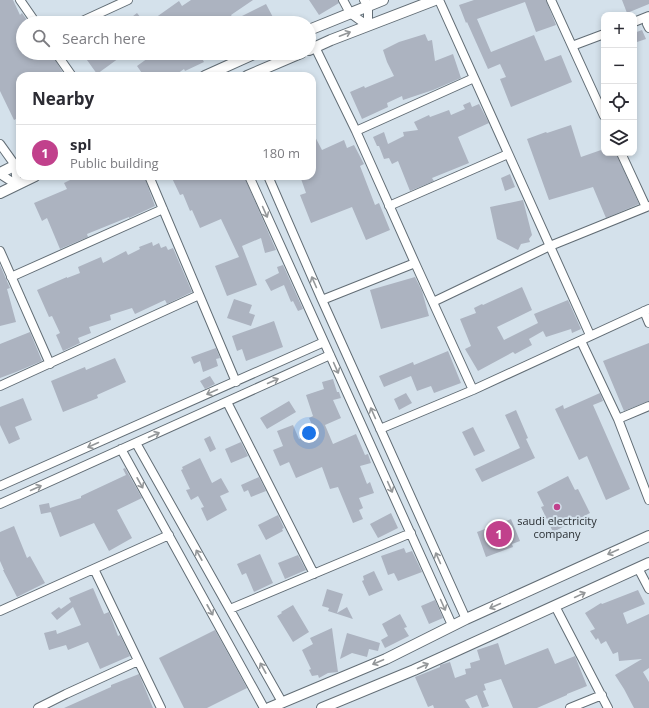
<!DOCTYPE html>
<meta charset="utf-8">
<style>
body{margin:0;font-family:"Open Sans",sans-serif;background:#f7f7f7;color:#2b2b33}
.controls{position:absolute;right:12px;top:12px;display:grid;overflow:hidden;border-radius:8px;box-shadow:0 2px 6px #0003}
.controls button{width:36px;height:36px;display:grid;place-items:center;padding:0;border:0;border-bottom:1px solid #e1e1e2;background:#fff;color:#2b2b33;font:20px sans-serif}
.you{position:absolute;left:309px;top:433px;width:14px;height:14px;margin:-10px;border:3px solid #fff;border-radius:50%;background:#1a73e8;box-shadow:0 0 0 6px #1a73e833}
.badge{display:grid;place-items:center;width:26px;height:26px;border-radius:50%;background:#c1418c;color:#fff;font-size:13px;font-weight:700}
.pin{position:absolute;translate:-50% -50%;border:2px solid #fff;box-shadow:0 1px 4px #0006}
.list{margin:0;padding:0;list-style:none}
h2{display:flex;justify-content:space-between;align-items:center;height:52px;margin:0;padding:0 16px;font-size:17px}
h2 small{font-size:13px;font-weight:400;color:#7c7c81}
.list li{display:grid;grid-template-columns:26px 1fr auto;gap:12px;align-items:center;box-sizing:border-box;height:56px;padding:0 16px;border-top:1px solid #e1e1e2}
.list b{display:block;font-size:15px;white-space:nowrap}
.list p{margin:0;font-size:13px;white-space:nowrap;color:#7c7c81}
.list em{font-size:13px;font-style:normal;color:#7c7c81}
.icon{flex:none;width:22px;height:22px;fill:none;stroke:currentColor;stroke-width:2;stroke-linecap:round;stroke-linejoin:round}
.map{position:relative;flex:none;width:649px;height:708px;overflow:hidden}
.search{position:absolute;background:#fff;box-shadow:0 2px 6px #0003;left:16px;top:16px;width:300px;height:44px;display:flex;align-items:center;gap:10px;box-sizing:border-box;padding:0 14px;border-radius:22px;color:#7c7c81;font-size:15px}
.panel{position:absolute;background:#fff;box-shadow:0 2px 6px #0003;left:16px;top:72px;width:300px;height:108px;border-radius:12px}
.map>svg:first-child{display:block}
.building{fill:#acb3c0}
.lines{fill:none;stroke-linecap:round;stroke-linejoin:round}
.minor-casing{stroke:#626d75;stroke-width:10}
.tertiary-casing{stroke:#626d75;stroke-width:12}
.minor{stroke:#fff;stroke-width:8}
.tertiary{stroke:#fff;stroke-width:10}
.oneway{stroke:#949799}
.poi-dot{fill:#c1418c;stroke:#d4e1eb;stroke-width:1.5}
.labels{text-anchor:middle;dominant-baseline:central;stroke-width:4;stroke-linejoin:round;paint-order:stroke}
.poi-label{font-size:11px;fill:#2a2f33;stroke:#d4e1eb}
</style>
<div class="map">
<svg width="649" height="708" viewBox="0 0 649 708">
<rect width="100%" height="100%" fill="#d4e1eb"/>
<path class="building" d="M0,0h13l7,15 2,-2 7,10h-6v30h28l14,23h-45v41l-6,3 -14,-29z
M191,0h62l-22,15 3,5 32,-16 10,19h-128l31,-22 3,5z
M309,0h29l1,3 -20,12z
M474,0h72l10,25 -20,7 -11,-30 -48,17 14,33 43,-17 11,26 16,-6 11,27 -61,25 -11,-28 6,-2 -6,-13 -12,5 -21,-47 -1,1 -7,-18z
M622,0h27v4l-22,9z
M137,13l8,10h-21z
M642,30l4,9 -12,4v-10z
M425,34l3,7 4,-1 3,21 18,-7 8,24 -28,12 -30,10 -1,-4 -15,7 1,4 -26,12 -12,-27 14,-6 1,2 29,-12 -7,-14 -4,-12 16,-8z
M82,53h44l-29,21z
M155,53h44l5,9 -19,9 -1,-2 -10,7h-30l-7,-10z
M470,102l2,5 7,-3 10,19 -31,14 11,26 -37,15 2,3 -24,10 -12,-30 -6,3 -3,-6 -5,1 -5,-13h-2l-4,-9 11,-5 4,12 16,-8 -1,-4 15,-2 -4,-8 15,-7 1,2 19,-7 2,5 14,-6 -2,-4z
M571,125l10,32 23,-8v4h12l23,51 -33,14 -13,-31 -44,13 -22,-61 19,-7 1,1z
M312,131l10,19 22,-10 3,8 7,-3 10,19 -4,2 15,39 4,-2 11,27 -24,10 -14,-33 -41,16 -11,-28 6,-2 -6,-17h12z
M510,174l5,13 -10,4 -4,-13z
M70,176h74l11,30 -26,12v-1l-42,17 1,3 -28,12 -13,-31 -5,3 -8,-18 33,-14 -3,-6 8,-4z
M171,176h73l32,74 -11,3 -4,-15 -19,8 15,39 -30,11 -12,-30 24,-9 -18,-38 -21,9 -8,-18 -2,1 -7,-17 -3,1z
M523,200l9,35 -3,4 1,3 -9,2 -3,6 -21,-11 -7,-32z
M152,242l1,4 6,-3 2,5 5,-2 2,4 5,-2 19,44 -25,12 -2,-4 -30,14 -3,-6 -22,7 1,5 -22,7 2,6 -13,5 2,5 -17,8 -7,-16 4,-2 -8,-17 -3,1 -12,-27 30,-13v1l13,-5 -2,-6 23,-10 2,6 23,-12 2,4 12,-6 -1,-2z
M0,265l10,23 -3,1 9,33 -16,4z
M283,265l20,44 -5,2 -5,-10 -2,1 -7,-17 -13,6 -6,-11 14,-7 -2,-6z
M415,277l7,14 7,25 -48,13 -11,-39z
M522,287l10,23 -35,17 7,13 34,-17 -4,-9 34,-14 13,29 -9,4 -1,-4 -25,8 -3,-6 -14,8 3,6 -17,9 -2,-2 -35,19 -13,-22 6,-3 -11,-27 16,-6 -2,-5 8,-4 1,1z
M234,299l18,6 -3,8 6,2 -4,11 -24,-8z
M274,321l9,26 -37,14 -4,-12 -5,2 -5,-15z
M30,332l12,29 -26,11 -16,6v-34z
M649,343v58l-25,10 -21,-50z
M216,348l4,10 -4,1 2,7 -15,6 -3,-11 -6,3 -3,-7z
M448,351l13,32 -27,10 -3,-7 -14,5 -6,-15 -27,11 -5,-11 34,-14 1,3z
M115,358l11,24 -29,13 1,3 -35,14 -12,-31 34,-14 1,3z
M210,376l5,8 -10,5 -5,-8z
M333,379l4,13h2l2,6 -8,2 8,18 -16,7 8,19 23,-10 9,21 3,-1 3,9 -11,3 7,18 3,-2 4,11 -15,5 4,10 -4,2 4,9 -10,4 -15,-36 -8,2 -8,-22 -26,11 -7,-16 -9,4 -7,-16 10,-4 -6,-15 16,-6 6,14 4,-2 2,4 12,-5 -8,-18 4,-2 -7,-21 18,-6 -2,-7z
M406,393l6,10 -13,7 -5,-11z
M600,393l3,8 -10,4 37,84 -24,11 -19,-44 -8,4 -24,-51 8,-4 1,4z
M23,398l9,22 -17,7 5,12 -11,5 -9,-19v-18z
M289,401l7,11 -29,17 -7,-11z
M516,410l12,28 -2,1 9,19 -53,24 -7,-13 45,-21 -15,-33z
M473,427l12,24 -11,5 -12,-24z
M210,436l6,13 -6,3 -6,-13z
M241,442l7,14 -17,7 -6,-14z
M200,458l12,25 9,-5 8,14 -9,4 7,14 -20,11 -6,-13 3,-1 -6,-11 -7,4 -5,-10 4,-1 -9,-19 2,-1 -1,-2z
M125,468l17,30 -25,12 15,28 -23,13 -15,-28 -34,14 -10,-27 1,2 -10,2 -2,-9 10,-2 1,5 31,-10v-2l45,-21 -3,-6z
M568,476l7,14 3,-1 12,24 -37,19 -12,-25 3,-1 -7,-14z
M259,477l7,14 -15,6 -3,-7 -4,2 -3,-7z
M391,513l7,15 -20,10 -8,-14z
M278,515l6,13 -2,1 1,2 -17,9 -8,-15z
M511,519l9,22 -8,3 1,3 -27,10 -9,-25z
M14,526l13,32 3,-2 15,27 -28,14 -14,-27h1l-4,-9v-29z
M404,548l2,5 6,-2 10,21 -24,9 -4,-8 -6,2 -7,-19z
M260,554l13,29 -19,9 -8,-19 -4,2 -5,-11z
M298,555l8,15 -21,9 -7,-16z
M374,571l9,19 -14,6 -7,-15 2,-1 -1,-4z
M93,588l11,26 5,-2 9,24 2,-1 10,21 -30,13 -12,-27 -20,8 -2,-5 -17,5 -5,-17 12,-3 1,4 24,-9 -8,-18 -16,13 -6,-7 8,-6 2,2 10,-7 -2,-4z
M327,589l16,5 -6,19 10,-6 6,12 -25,-8 1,-3 -7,-2z
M638,590l7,14 -22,9 4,11 22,-10v54l-6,4 6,10v26h-15l-10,-19 -9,-14 27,-16 -23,2 -1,-9 -5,2 -7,-13 -5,3 -3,-6 -2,2 -6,-9 5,-2 -10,-16 16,-10 1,1z
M435,600l8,18 -14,6 -8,-18z
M293,605l16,27 -16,10 -16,-26 5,-3 -1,-1z
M400,614l7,13 -3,1 5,8 -24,12 -4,-8 7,-4 -6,-12z
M332,628l6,44 -10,1 -9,5 -1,-3 -6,1 -3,-6 2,-1 -9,-19 11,-6 -3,-6z
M215,630l32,58 -40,20h-23l-25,-50z
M347,633l33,10 -2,8 -9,-2 -2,8 -15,-4 -12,6z
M498,643l7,22 43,-17 7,16 20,-8 12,30 -20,8v1l-30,13h-24l-12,-29 -17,5 2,6 -3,1 6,15 -7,2 -5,-13 -12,5 5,8h-36l-1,-3 -5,2 -13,-30 25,-10v-2l10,-3 5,16 11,-4 -1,-5 6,-1 -1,-5 10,-3 -3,-10z
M139,674l14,34h-89l47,-21v-2z"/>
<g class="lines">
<defs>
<path id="minor" d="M20,0l16,23
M343,0l7,13 18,13
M364,0l4,6v20
M439,0l151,335
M551,0l53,116
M634,22l15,-6
M78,23l50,-23
M647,24l2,4
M572,46l32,-12
M315,47l41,84 59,132 58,127
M56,53l16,23
M356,131l118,-53
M0,144l15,21 2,20
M621,153l25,54
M0,174l17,11
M149,176l87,206
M249,176l203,449
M268,176l54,124 144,319
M389,206l119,-52
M0,251l50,113
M11,277l152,-68
M322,300l93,-37
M433,302l117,-56 99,-40
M644,311l5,12
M581,341l37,78 31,81
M0,386l199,-91
M227,402l87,172
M618,419l31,-13
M380,429l93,-39 176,-81
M136,443l146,259
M121,449l143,259
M0,486l324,-144
M0,504l330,-149
M638,568l11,21
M94,569l67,139
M555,606l53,102
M230,609l181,-76
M0,611l169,-76
M38,708l28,-14 72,-33
M570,708l32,-13"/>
<path id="tertiary" d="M309,30l74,-30
M309,50l22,-10 104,-40
M205,76l51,-23
M247,76l54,-23
M0,173l20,-10
M0,193l35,-17
M269,708l117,-49 80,-40 183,-83
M322,708l92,-38 235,-107"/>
</defs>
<use href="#minor" class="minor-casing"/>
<use href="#tertiary" class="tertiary-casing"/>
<use href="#minor" class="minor"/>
<use href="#tertiary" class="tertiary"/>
</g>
<defs><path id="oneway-shaft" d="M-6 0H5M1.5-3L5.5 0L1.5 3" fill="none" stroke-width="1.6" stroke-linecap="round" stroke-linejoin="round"/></defs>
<g class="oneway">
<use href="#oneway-shaft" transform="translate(345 34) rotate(-21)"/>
<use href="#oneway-shaft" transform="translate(265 212) rotate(66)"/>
<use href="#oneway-shaft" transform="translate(314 282) rotate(-114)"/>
<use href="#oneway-shaft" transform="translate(336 368) rotate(66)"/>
<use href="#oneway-shaft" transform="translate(273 381) rotate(-24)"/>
<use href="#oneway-shaft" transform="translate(212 392) rotate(156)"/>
<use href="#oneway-shaft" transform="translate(373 413) rotate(-114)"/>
<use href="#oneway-shaft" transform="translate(154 435) rotate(-24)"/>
<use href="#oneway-shaft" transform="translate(93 445) rotate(156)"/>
<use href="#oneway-shaft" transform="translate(140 483) rotate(61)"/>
<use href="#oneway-shaft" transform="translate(390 487) rotate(66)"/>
<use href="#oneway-shaft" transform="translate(36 488) rotate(-24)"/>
<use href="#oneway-shaft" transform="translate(613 552) rotate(156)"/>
<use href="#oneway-shaft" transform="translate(199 555) rotate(-119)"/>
<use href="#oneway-shaft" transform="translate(438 558) rotate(-114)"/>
<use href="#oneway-shaft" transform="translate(580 595) rotate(-25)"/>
<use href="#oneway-shaft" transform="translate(443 605) rotate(66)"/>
<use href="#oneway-shaft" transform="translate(495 606) rotate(156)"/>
<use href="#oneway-shaft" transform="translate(210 610) rotate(61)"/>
<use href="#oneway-shaft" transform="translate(378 662) rotate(157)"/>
<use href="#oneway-shaft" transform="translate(423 666) rotate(-24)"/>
<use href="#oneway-shaft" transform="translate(263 668) rotate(-119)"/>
</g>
<circle class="poi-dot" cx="557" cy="507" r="4"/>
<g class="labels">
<g class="poi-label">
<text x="557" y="520">saudi electricity<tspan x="557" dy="13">company</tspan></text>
</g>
</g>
</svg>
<div class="controls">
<button>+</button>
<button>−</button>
<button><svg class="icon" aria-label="locate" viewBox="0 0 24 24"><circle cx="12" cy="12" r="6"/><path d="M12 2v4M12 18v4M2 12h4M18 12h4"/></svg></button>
<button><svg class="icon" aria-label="layers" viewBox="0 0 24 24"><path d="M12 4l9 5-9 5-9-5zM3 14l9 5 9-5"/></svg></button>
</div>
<div class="you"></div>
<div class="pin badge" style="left:499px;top:534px">1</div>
<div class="search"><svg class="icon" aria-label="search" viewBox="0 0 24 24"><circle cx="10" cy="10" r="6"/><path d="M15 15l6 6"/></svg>Search here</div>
<section class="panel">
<h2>Nearby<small></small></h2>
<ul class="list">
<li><span class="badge">1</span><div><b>spl</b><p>Public building</p></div><em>180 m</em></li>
</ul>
</section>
</div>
